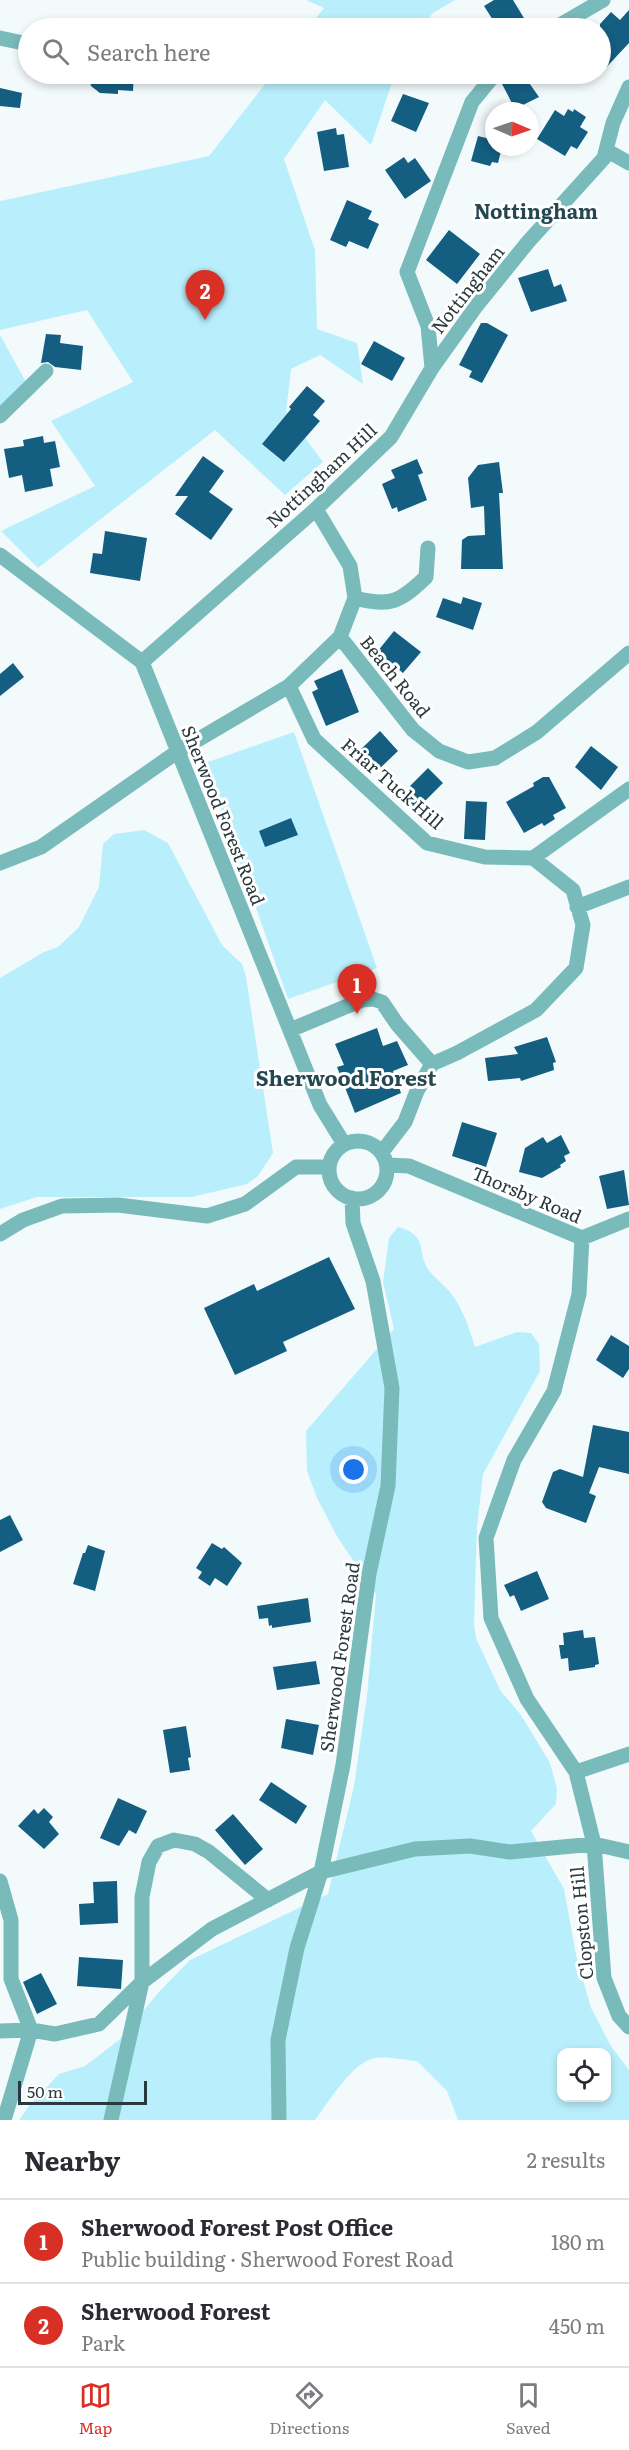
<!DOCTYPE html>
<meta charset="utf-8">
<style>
body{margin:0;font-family:Literata,serif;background:#f2f2f3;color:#2b2b33}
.controls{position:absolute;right:18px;bottom:18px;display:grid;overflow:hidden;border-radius:12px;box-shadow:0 3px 9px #0003}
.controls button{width:54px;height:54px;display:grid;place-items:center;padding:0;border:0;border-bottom:2px solid #e1e1e2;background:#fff;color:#2b2b33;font:30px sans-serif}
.compass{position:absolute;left:485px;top:102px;width:54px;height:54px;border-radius:50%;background:#fff;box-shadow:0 3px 9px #0003;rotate:92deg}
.scale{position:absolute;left:18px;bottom:15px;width:129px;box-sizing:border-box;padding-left:6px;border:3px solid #2a393d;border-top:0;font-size:16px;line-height:21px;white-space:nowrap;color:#2a393d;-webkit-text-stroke:4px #fff;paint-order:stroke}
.you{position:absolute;left:354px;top:1470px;width:21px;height:21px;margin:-15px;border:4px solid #fff;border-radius:50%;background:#1a73e8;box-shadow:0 0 0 9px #1a73e833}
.badge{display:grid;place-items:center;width:39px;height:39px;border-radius:50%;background:#d93025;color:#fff;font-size:20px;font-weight:700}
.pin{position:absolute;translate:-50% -50px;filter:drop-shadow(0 2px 3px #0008)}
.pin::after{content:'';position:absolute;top:32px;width:21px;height:18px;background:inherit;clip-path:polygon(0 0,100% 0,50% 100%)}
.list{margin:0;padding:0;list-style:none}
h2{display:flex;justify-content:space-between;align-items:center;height:78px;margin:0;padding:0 24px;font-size:26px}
h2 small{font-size:20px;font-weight:400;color:#7c7c81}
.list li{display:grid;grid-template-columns:39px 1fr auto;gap:18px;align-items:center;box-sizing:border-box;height:84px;padding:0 24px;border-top:2px solid #e1e1e2}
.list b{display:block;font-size:22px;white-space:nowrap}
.list p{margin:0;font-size:20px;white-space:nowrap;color:#7c7c81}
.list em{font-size:20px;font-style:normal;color:#7c7c81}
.icon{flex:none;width:33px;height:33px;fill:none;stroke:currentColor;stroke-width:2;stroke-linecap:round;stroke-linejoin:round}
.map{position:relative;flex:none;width:629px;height:2120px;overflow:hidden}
.search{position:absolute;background:#fff;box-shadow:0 3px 9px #0003;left:18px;right:18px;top:18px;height:66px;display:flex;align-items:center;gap:15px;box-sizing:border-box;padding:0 21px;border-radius:33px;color:#7c7c81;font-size:22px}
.sheet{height:246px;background:#fff}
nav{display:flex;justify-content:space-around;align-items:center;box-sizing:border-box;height:84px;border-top:2px solid #e1e1e2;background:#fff;font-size:16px;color:#7c7c81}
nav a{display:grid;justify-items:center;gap:3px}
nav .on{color:#d93025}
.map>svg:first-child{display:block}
.green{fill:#b9effc;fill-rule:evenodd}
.building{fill:#145e81}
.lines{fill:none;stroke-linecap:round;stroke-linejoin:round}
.minor{stroke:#79bbba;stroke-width:15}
.labels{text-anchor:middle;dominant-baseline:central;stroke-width:6;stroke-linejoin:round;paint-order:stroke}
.street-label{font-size:18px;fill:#2a393d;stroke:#fff}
.neighbourhood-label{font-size:20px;font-weight:bold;fill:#254850;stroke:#fff}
.quarter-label{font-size:21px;font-weight:bold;fill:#254850;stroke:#fff}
</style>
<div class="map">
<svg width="629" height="2120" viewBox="0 0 629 2120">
<rect width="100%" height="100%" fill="#f3fafc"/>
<path class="green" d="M306,0h149l-22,13 -13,15h-112l16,-20z
M273,74h122l-24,71 -46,-45 -41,59 31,91 2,79 40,14 6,41 -43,-29 -29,14 -5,43 37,50 -38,33 -70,-65 -177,138 -37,-37 94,-45 -44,-65 82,-39 -46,-72 -87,20v-129l209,-45z
M0,335l31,56 -31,18z
M294,732l83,236 -89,31 -83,-236z
M144,830l24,13 54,102 20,19 4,13 27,176 -15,23 -11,8 -55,13h-155l-37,12v-231l44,-26 14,-5 21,-20 20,-40 4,-43 11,-10z
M398,1227c33,9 17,26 32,45 6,7 14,13 20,20 13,16 19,36 25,55l42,-15 14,1 8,11 1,27 -57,103 -6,53 -3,97 2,14 24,52 21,25 29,48 7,26 -1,15 -25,27 33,58 12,66 15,53 20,38 18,24v50h-171l-11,-29 -30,-30c-13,-1 -29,-5 -42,-3 -23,4 -46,44 -60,62h-296l10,-14 30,-32 26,-8 34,-26 39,-47 32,-33 138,-66 26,-108 13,-90 9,-102 -38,-56 -21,-40 -10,-27 -1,-40 88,-102 -11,-47 6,-44zM562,2052h44v46h-44z"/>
<path class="building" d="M494,0h19l17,28h-32l-14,-22z
M629,10v33l-29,31v-50l11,-12 9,8z
M88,74h46l-1,17 -15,-1v4l-18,-1 -9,-7z
M517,74l4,5 4,-2 14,20 -24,12 -14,-27z
M0,88l22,5 -2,15 -20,-2z
M403,94l26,9 -13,29 -25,-11z
M568,109l5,3 1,-3 12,8 -6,10 8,5 -11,17 -6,-3 -6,10 -28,-17 18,-29 9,6z
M336,128l1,7 7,-1 5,33 -25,4 -7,-39z
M478,136l16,4v7h8l-4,16 -6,-1 -2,4 -19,-5z
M404,157l4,6 7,-5 16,23 -26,18 -20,-29z
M347,200l25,11 -4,8 11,5 -11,25 -19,-8 -3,6 -16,-7z
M449,230l31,24 -23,30 -31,-24z
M548,269l6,18 7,-3 6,17 -36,11 -13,-34z
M481,323h6l21,12 -26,48 -13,-6 3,-6 -13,-6z
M46,334l15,1 -1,8 23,3 -2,24 -26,-3 -7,-5 -7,1z
M374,341l31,17 -13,23 -31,-17z
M307,386l18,15 -12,14 7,6 -36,41 -22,-18 29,-35 -2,-2z
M43,436l1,7 11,-2 5,26 -10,2 3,17 -28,6 -3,-17 -13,3 -5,-29 20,-3 -1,-6z
M203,456l21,15 -15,21 24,17 -22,31 -36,-26 13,-18h-13z
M417,459l6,14 -5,2 9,25 -29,12 -1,-5 -5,2 -10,-25 13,-6 -4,-8z
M499,462l4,31h-4l4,76h-42l1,-29 6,-4 17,-1 -1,-29 -13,2 -3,-30 10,-13z
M105,531l42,7 -7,43 -50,-8 3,-20 9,1z
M463,597l19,6 -9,27 -37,-13 7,-19 18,6z
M394,631l27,21 -18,21 -26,-21z
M13,663l11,14 -24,19v-22z
M342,669l17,43 -33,14 -14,-34 6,-3 -4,-8z
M380,731l18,20 -21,20 -18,-20z
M591,746l27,21 -17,23 -26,-23z
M428,768l15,15 -27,27 -15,-15z
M543,777h6l17,31 -13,7 2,4 -11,7 -2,-3 -18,10 -18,-31 28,-16 -1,-3z
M466,801l21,1 -2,38 -21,-1z
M291,818l7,17 -33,12 -6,-16z
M377,1028l6,18 14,-5 11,24 -15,6 8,22 -46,20 -18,-46 7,-2 -9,-21z
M547,1037l9,25 -3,1 1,7 -33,11 -1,-3 -32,3 -3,-23 33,-4 -4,-7z
M462,1122l35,11 -11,34 -34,-11z
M561,1135l9,18 -6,3 2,5 -6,4 1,2 -19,11 -23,-6 6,-24 18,-11 4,6z
M624,1170l5,35 -22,4 -8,-33z
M329,1257l26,52 -72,33 4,9 -52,24 -31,-67 50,-24 3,7z
M611,1335l18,11v23l-6,9 -27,-18z
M593,1425l36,7v42l-30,-7 -10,26 7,3 -10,27 -40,-15 -4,-6 11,-30 7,-3 23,8z
M10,1515l13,25 -23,12v-32z
M212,1543l10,6 2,-2 18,16 -15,23 -12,-8 -5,8 -12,-8 4,-6 -6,-4z
M88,1545l17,6 -10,40 -22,-7 10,-31h2z
M537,1571l12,28 -28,12 -7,-16 -4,2 -6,-12z
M308,1598l3,24 -39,6v-3l-3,1 -1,-8 -9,1 -2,-13z
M583,1630l1,8 11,-1 4,27 -4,1v2l-26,4 -1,-13 -7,1 -2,-14h5l-1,-12z
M316,1661l4,23 -43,6 -4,-23z
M286,1719l33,6 -6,30 -32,-7z
M186,1726l5,31 -3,1 2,12 -20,3 -7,-43z
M271,1782l36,24 -11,18 -37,-24z
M118,1798l29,13 -11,23 -7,-4 -10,16 -19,-8z
M44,1808l9,9 -4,5 10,12 -15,15 -26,-23 16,-17 4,5z
M233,1814l30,35 -18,16 -30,-35z
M117,1881l1,42 -38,2 -1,-21 15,-1 -1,-21z
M79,1957l44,3 -2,29 -44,-3z
M41,1973l16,31 -20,10 -14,-32z"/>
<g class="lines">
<path class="minor" d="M555,28l48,-28
M0,38l28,6
M606,150l23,13
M432,368l45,-63 51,-63 76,-84 9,-35 16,-36
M0,416l46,-45
M0,555l142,107 178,443 24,39
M355,598c36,9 45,4 71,-21l2,-29
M340,637l73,93 26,21 29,11 27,-4 42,-26 92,-79
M142,662l174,-153 75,-72 41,-69 -4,-42 -21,-54 65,-170 23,-28
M289,686l25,53 113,104 58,14 48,1 40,32 10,35 -7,43 -40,42 -79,43 -25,11 -15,27 -12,31 -23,30
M533,858l96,-69
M0,863l41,-16 136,-95 112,-66 51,-49 15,-39 -5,-32 -34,-57
M577,907l52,-20
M290,1030l72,-30 11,-1 9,3 15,22 35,40
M329 1170a29 29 0 1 1 58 0a29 29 0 1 1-58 0Z
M387,1165l22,1 173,72
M0,1234l23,-14 39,-14 56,-1 89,11 38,-12 51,-37h33
M582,1238l-3,56 -25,97 -40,69 -28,78 5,80 36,81 49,73 18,72 10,134 15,38 10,11
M582,1238l47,-19
M576,1772l53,-18
M0,1881l11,39v59l20,51
M0,2031l31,-1 24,4 44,-10 43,-42 70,-53 109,-57 94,-23 55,-3 40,6 84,-8 35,8
M4,2120l27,-90
M111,2120l31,-138v-85l7,-35 9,-16 16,-6 21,4 14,8 59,48
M279,2120l-1,-80 19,-92 24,-76 22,-107 26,-191 19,-88 4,-98 -19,-107 -20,-58 -1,-25"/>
</g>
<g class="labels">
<g class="street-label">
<text transform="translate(467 289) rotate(-52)">Nottingham</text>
<text transform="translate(321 475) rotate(-43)">Nottingham Hill</text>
<text transform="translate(396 676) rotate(51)">Beach Road</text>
<text transform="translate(393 783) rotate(41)">Friar Tuck Hill</text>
<text transform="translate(224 815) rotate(68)">Sherwood Forest Road</text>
<text transform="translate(527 1194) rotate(23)">Thorsby Road</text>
<text transform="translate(339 1657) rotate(-82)">Sherwood Forest Road</text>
<text transform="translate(581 1923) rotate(-95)">Clopston Hill</text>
</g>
<g class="neighbourhood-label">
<text x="536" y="210">Nottingham</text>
</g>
<g class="quarter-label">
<text x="346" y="1076">Sherwood Forest</text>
</g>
</g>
</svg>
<div class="controls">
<button><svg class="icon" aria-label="locate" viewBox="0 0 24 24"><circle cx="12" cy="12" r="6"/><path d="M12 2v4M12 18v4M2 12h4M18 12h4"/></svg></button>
</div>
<svg class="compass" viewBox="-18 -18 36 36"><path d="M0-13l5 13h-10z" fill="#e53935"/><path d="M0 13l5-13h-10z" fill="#7c7c81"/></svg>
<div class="scale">50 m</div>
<div class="you"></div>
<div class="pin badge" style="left:357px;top:1014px">1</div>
<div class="pin badge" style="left:205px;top:320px">2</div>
<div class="search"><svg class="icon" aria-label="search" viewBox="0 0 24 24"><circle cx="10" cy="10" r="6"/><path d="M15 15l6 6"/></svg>Search here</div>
</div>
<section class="sheet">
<h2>Nearby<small>2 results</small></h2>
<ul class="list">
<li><span class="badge">1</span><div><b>Sherwood Forest Post Office</b><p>Public building · Sherwood Forest Road</p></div><em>180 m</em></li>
<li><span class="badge">2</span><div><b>Sherwood Forest</b><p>Park</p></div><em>450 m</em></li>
</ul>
</section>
<nav>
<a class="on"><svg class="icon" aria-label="map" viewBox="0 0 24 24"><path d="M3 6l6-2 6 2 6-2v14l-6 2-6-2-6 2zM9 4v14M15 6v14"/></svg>Map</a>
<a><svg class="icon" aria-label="directions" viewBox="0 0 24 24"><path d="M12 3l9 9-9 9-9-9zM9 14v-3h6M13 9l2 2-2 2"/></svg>Directions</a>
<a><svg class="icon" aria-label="saved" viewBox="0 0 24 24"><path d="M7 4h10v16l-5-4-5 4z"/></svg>Saved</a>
</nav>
